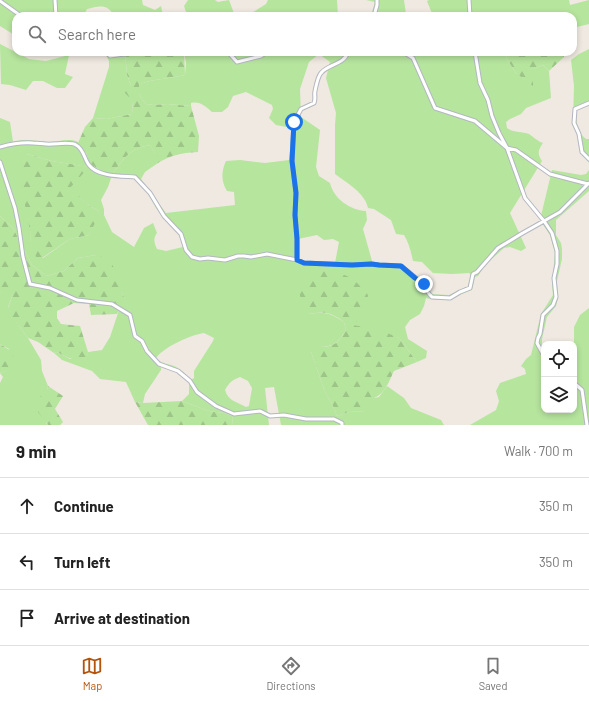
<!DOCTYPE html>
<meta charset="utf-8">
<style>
body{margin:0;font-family:Barlow,sans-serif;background:#f2f2f2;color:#222}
.controls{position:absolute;right:12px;bottom:12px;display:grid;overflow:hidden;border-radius:8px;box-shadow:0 2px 6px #0003}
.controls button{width:36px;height:36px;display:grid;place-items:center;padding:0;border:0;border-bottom:1px solid #e0e0e0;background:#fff;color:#222;font:20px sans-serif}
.stop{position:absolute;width:12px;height:12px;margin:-9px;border:3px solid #1a73e8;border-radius:50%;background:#fff}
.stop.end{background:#1a73e8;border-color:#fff;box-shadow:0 1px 4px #0008}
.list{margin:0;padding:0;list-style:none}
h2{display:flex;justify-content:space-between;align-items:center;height:52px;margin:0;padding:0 16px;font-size:17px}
h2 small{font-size:13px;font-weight:400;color:#767676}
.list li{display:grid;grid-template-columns:26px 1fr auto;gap:12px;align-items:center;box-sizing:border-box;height:56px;padding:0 16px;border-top:1px solid #e0e0e0}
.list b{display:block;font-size:15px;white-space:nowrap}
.list em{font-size:13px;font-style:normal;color:#767676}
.icon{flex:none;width:22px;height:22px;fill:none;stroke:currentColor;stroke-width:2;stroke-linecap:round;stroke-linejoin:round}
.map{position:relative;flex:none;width:589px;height:425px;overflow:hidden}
.search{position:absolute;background:#fff;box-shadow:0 2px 6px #0003;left:12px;right:12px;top:12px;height:44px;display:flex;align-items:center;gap:10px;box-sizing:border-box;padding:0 14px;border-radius:12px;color:#767676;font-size:15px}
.sheet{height:220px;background:#fff}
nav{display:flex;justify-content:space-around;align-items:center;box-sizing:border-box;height:56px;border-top:1px solid #e0e0e0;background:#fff;font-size:11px;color:#767676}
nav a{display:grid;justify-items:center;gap:2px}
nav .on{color:#b45309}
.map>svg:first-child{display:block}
.grass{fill:#b6e59e;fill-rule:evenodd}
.forest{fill:url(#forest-firs)}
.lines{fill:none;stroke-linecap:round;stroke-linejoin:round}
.minor-casing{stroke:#b4b7c1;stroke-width:5}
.minor{stroke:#fff;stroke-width:3}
.route{stroke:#1a73e8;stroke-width:5}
</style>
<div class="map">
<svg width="589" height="425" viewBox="0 0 589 425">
<defs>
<pattern id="forest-firs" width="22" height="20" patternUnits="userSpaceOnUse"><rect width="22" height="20" fill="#b6e59e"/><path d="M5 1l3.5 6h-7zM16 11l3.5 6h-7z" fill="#9dc588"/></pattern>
</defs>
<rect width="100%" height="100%" fill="#efe9e1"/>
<path class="grass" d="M0,0h142l1,5 12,5 6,-4 2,10h-49c-6,-13 -16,-10 -27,-7l-2,4 2,3h-71v20l-16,-10z
M188,0h27l3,2 11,-2 6,16h-45l-4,-4 -2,-6z
M268,0h69l1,16h-91l19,-12z
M366,0h38l2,14 -2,2h-33l4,-14z
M429,0h140l1,5 19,-5v24l-16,4v-12h-140l-6,-15z
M0,44l29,15 17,2 23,-6 -4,19 8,3 -8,11h-8l-14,-7h-10l-7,9 -16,-5 -9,-1z
M589,49v55l-10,4 -3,3c0,11 1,21 10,28h3v24l-10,-15v-10l-6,-16 1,-36 -3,-26 8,-6z
M100,52h25l2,23 4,11 2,15 -1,13 -26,5 -13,-1 16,-51v-6l-4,-8z
M184,52h326h-2l-2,6 10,15 17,12v-16l10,-4 6,6 2,27 -25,10 -5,6 -11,5 -4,3 1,6c7,5 15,3 22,6 5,3 8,7 14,9 -5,7 -6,11 -1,18l-32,52 16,35 -5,3 -11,-4 -6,1 -19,17 -7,11 -3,1 -3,13c-16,6 -28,13 -46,8l-2,8 -4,8 -10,6 -5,7 3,12 19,12 -1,7 -9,4 -18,-24 -47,-13 16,-30 -61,19c18,-2 22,-2 37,8l2,8c-11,17 -14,17 -35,17v5l14,40 8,14 4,10 12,-4 16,-1 9,-13 5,-1 8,-11 17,12 7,10 30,12 3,5h-163l-7,-38 -9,1 4,37h-36l-1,-9 -8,-3 -15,-2 -27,-10 7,-7v-12c-8,-9 -17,-12 -28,-15v3l-16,24 -2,9 -8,-1 -9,-20 -26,-3 -8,-8 -30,-11 -8,-7 3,-1 13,7h15l3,-7 14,-2 8,-13 9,-27 13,6 -10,-23 -26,-38 -18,3 -14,13 -18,5 -14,-11 -19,-37 -13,-12v-98l10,4 3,20c11,-4 22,-1 34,0 9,1 22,-5 31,0 7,5 7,16 12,22 3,4 18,9 23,10 10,-16 18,-26 37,-29l5,8v12l-10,7 -4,7c9,11 16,23 25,34l69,-8 -1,-13 -7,-1c-6,-10 -6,-19 -1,-30l14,-1 25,3 24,-3 3,-32 -16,-3 -7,-7 4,-9 -1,-4 -26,-13 -13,4 -5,11 -6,5h-10c-6,-5 -12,-11 -21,-9v3l-24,-2 -13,1 -8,-1 -7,-10v-9c6,-5 35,-7 46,-10l1,-12zM319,54l11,8 -4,16 10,35 -1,12v49c12,9 30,19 33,34l6,1 17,11 5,14 8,1c5,8 7,17 9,26l9,1 11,11 19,1 17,-1 2,2 -3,11 -19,9 -18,-1 -5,-10 -14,-9 -9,-11 -22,-1 -9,-2 -9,-32 4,-9 -1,-9c-16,-1 -32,-12 -36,-28l-11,-7 -3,-9 4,-37 -19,-13 -1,-28 9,-27zM27,154l25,7 36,6 -19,21 22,19 8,4 -10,24 -19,4 -27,19 -12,-14zM111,178h22l11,8 12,22 24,28 3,11 -17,4 -9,-2c-3,-6 -4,-11 0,-16l-4,-10 -9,5 -10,19 -22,-15 -8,-17v-6l-3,-9 7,-13zM317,235l7,5 9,-1 6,3 -4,21 -29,-1 -8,-4v-19zM204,333l10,5 -1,3 -19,30v7l-3,2c-5,-5 -9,-10 -15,-13 -7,-4 -14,-2 -20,-9 8,-11 34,-23 48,-25zM240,377l8,4 4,7 -3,18 -3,1c-9,-5 -18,-6 -21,-17 4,-7 7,-10 15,-13z
M552,170l29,5 5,-1 3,-4v21l-33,29v15l5,8 1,6v10l-5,22 1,17 -2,8 -9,11 -5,22v8l2,3v60h30v-83l6,-12 9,-7v117h-119l26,-15 3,-9 -3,-10 4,-8 26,-9 -1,-5 -4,-3 5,-7 5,-4 10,-41 12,-19 -1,-11 3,-31 -5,-18 -10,-15z
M0,291l13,3 -5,13 11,19 9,12 13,22 1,11 6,15 -1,4 -1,33 2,2h-48v-42l3,-6 -3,-4 6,-2 3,-22 -9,-5z"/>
<path class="forest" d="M125,52h59l1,23c-11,3 -40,5 -46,10v9l7,10 8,1 13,-1 24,2 8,30 -1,16c-18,1 -28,3 -43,13v-12l-5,-8c-19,3 -27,13 -37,29l-8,-1 -15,-9 -4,-11 -8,-10 7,-16 8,-9 13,1 26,-5 1,-13 -9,-9 7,-6 -4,-11z
M508,52h54l2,5 -15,14 -6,-6 -10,4v17l-17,-13 -10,-15z
M27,154l25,7 37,6 -19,21 21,19 8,4 -2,8 -8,16 -19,4 -28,19 -6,-1 -5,-13 -1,-13 -11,-57 2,-18z
M0,216l13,12 19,37 14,11 18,-5 14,-13 18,-3 15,5 11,33 11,23h-5l-3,-4 -6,-2 -2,4 -26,1 -2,-11 -15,-1 -17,8v7l4,6 19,2 8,26 -2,7c-12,3 -19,-2 -29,-7l-3,1 -16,-11 -10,-4 -18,-24 -2,-6 5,-14h-6l-7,-3z
M326,271c22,3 27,6 42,24l-1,17 -14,13 27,5 19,8 18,24 -23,9c-5,10 -9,23 -20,27l-1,9 -8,4 -16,1 -12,4 -4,-10 -8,-14 -14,-40v-5c20,0 24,1 35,-17l-2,-8c-15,-11 -19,-10 -37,-8l-4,-7 -4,-15 15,-18z
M0,344l14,9 -2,7 -6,11 -6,2z
M48,386l15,10 -8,13 8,13 -3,3h-12l-10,-13 -2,-11 11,-11z
M182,401l27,10 15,2 8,3 1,9h-85l-13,-23 8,1z"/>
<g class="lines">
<defs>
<path id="minor" d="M55,0l1,16
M469,0l1,16
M0,1l21,15
M374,16l3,-11v-5
M106,52l4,4 28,-4
M228,52l9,10 24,-6 6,-4
M403,52l10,6 22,50 40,13 32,27 18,50 19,23 8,12 5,18v13l-3,14 2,19 -3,8 -10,10 -3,19 -2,4 -1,5 7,13
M475,52l5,31 8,17 4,16 7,17 8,15 9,2 34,24 38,10
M589,103l-14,6 -1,14 5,11 3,18 7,7
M0,147c11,-3 22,-5 33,-4 5,0 9,1 13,1 8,1 24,-3 30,1 8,4 8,14 13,20 9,12 33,11 46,12l15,16 14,23 17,18 5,16 6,7 8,2 8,-1 17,2 13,-4h6l7,1 16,-3 30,6 7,3 48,2 19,-1 8,1 22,1c7,6 14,11 21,17 4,4 5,10 10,14l18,1 10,-6 10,-4 3,-14 4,-2 21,-24 23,-14 39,-22 29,-29
M0,162l15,46 4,20 4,29 7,27 20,4 27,12 35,4 18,11 5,21 7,5 5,10 12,13 19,7 12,10 7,11 19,14 18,8 26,-3 10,5 14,-1 22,4h28l8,4v2
M297,260v-21l-2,-24 1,-22 -4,-32 2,-39 7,-13 13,-6c2,-5 0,-8 1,-12 1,-5 3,-15 6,-18 7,-9 23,-8 27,-21
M574,383l8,7 5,35"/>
</defs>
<use href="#minor" class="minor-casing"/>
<use href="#minor" class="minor"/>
</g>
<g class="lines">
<path class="route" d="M294,122l-2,39 4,32 -1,22 2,24v21l7,3 48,2 19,-1 8,1 22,1 14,12 9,6"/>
</g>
</svg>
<div class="controls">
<button><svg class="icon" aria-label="locate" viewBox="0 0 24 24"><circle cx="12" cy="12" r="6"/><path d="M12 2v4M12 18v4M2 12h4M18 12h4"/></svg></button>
<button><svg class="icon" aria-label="layers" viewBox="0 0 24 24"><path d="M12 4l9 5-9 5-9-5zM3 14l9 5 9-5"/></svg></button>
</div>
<div class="stop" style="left:294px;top:122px"></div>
<div class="stop end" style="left:424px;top:284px"></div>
<div class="search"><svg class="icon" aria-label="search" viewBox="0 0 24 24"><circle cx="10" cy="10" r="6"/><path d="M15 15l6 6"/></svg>Search here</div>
</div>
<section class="sheet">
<h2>9 min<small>Walk · 700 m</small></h2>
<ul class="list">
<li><svg class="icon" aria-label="ahead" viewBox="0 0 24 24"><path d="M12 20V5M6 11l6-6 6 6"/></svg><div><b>Continue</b></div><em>350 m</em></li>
<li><svg class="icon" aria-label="left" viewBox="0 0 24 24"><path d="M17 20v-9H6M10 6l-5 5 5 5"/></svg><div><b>Turn left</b></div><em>350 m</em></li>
<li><svg class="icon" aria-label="arrive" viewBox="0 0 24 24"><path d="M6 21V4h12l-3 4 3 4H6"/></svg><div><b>Arrive at destination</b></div></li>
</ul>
</section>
<nav>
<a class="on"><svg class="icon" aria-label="map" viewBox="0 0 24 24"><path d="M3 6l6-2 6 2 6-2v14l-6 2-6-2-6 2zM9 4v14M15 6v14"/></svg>Map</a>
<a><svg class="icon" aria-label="directions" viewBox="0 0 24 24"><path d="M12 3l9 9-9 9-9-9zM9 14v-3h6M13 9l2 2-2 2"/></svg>Directions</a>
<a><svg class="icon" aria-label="saved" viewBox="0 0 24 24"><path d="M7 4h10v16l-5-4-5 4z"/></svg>Saved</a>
</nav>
